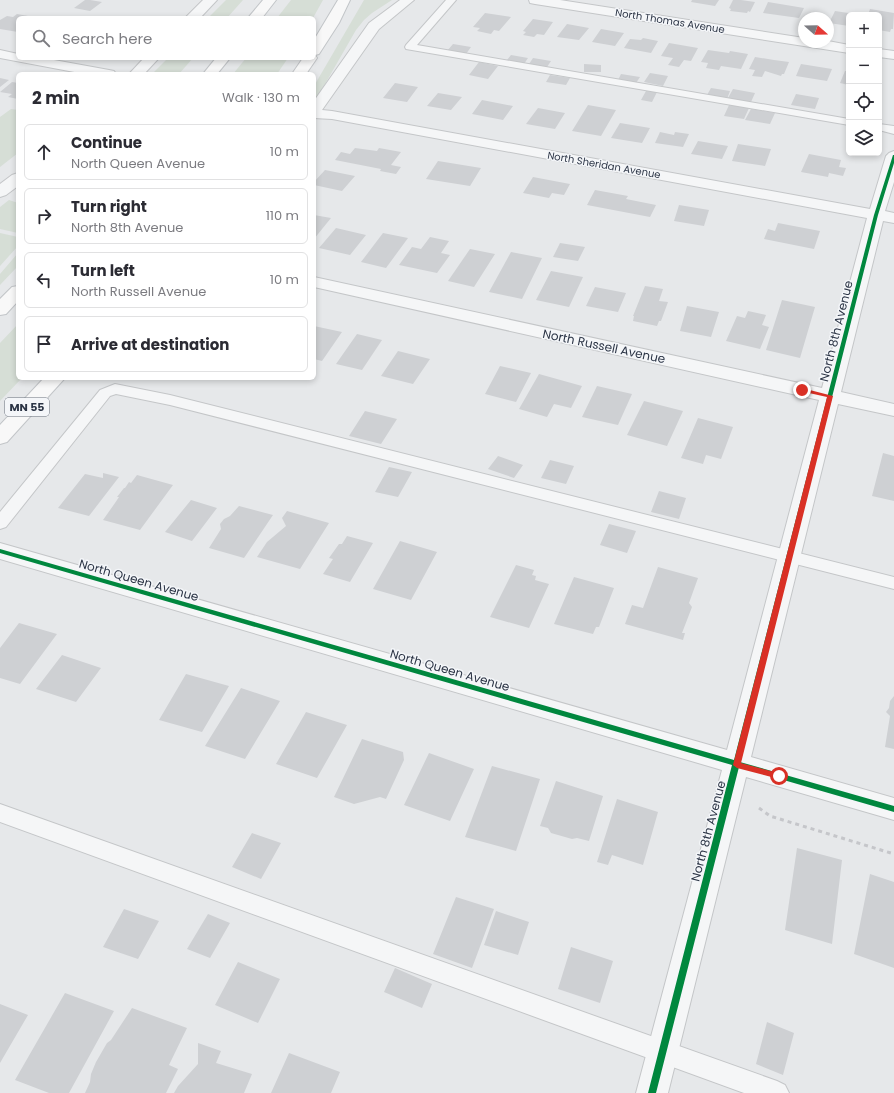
<!DOCTYPE html>
<meta charset="utf-8">
<style>
body{margin:0;font-family:Poppins,sans-serif;background:#f7f7f7;color:#2b2b33}
.controls{position:absolute;right:12px;top:12px;display:grid;overflow:hidden;border-radius:6px;box-shadow:0 2px 6px #0003}
.controls button{width:36px;height:36px;display:grid;place-items:center;padding:0;border:0;border-bottom:1px solid #e1e1e2;background:#fff;color:#2b2b33;font:20px sans-serif}
.compass{position:absolute;left:798px;top:12px;width:36px;height:36px;border-radius:50%;background:#fff;box-shadow:0 2px 6px #0003;rotate:110deg}
.stop{position:absolute;width:12px;height:12px;margin:-9px;border:3px solid #d93025;border-radius:50%;background:#fff}
.stop.end{background:#d93025;border-color:#fff;box-shadow:0 1px 4px #0008}
.list{margin:0;padding:0;list-style:none}
h2{display:flex;justify-content:space-between;align-items:center;height:52px;margin:0;padding:0 16px;font-size:17px}
h2 small{font-size:13px;font-weight:400;color:#7c7c81}
.list li{display:grid;grid-template-columns:26px 1fr auto;gap:12px;align-items:center;box-sizing:border-box;height:56px;margin:0 8px 8px;padding:0 8px;border:1px solid #e1e1e2;border-radius:6px}
.list b{display:block;font-size:15px;white-space:nowrap}
.list p{margin:0;font-size:13px;white-space:nowrap;color:#7c7c81}
.list em{font-size:13px;font-style:normal;color:#7c7c81}
.icon{flex:none;width:22px;height:22px;fill:none;stroke:currentColor;stroke-width:2;stroke-linecap:round;stroke-linejoin:round}
.map{position:relative;flex:none;width:894px;height:1093px;overflow:hidden}
.search{position:absolute;background:#fff;box-shadow:0 2px 6px #0003;left:16px;top:16px;width:300px;height:44px;display:flex;align-items:center;gap:10px;box-sizing:border-box;padding:0 14px;border-radius:6px;color:#7c7c81;font-size:15px}
.panel{position:absolute;background:#fff;box-shadow:0 2px 6px #0003;left:16px;top:72px;width:300px;height:308px;border-radius:6px}
.map>svg:first-child{display:block}
.green{fill:#d6ded6}
.building{fill:#ced0d3}
.lines{fill:none;stroke-linecap:round;stroke-linejoin:round}
.service-casing{stroke:#c4c6c8;stroke-width:2}
.minor-casing{stroke:#c4c6c8;stroke-width:2}
.primary-casing{stroke:#c2c5c8;stroke-width:2}
.path{stroke:#c5c6ca;stroke-width:3;stroke-dasharray:4 4;stroke-linecap:butt}
.service{fill:#f5f6f7;fill-rule:evenodd}
.minor{fill:#f5f6f7;fill-rule:evenodd}
.primary{fill:#f8f8f8;fill-rule:evenodd}
.cycleway-casing{stroke:#f4f6f9;stroke-width:2}
.cycleway{fill:#00873e;fill-rule:evenodd}
.route{fill:#d93025}
.labels{text-anchor:middle;dominant-baseline:central;stroke-width:3;stroke-linejoin:round;paint-order:stroke}
.far-street-label{font-size:10px;fill:#2b3445;stroke:#f4f6f9}
.shield{fill:#f4f6f9;stroke:#676e7b;stroke-width:1}
.shield-label{font-size:11px;font-weight:bold;fill:#2b3445}
.street-label{font-size:12px;fill:#2b3445;stroke:#f4f6f9}
</style>
<div class="map">
<svg width="894" height="1093" viewBox="0 0 894 1093">
<rect width="100%" height="100%" fill="#e6e8ea"/>
<path class="green" d="M226,0h17l-16,18h-19z
M291,0h32l-10,18h-36z
M364,0h28l-20,13 -8,7 -8,10 -39,68 -3,1v-13z
M168,58h25l-14,16h-27z
M246,58h42l-11,16h-44z
M11,109l7,1v43l-18,14v-50z
M9,200l9,3v30l-18,-4v-22z
M0,233l18,4v9l-18,20z
M18,253v13l-18,19v-11z
M18,324v54h4l-22,23v-58z"/>
<path class="building" d="M85,0h5l12,2 -12,9 -16,-3z
M692,0h27l-4,6 -24,-4z
M733,0h8l14,2 -5,10 -2,-1 -1,2 -17,-2 1,-2 -2,-1z
M768,2l36,6 -5,10 -36,-5z
M870,9l24,4 -1,16h-2l-1,3 -11,-2v-15h-11z
M835,11l20,3v1h-6v11l-20,-3z
M485,13l26,4 -12,14 -5,-1 -3,4 -14,-3 3,-3 -7,-1z
M17,14l22,4h-21v14l-18,-3v-9l7,-4 6,1z
M533,19l20,3 -9,13 -7,-1 -3,3 -11,-2 3,-3 -3,-1z
M567,24l22,4 -10,12 -22,-3z
M601,29l23,4 -9,13 -23,-4z
M643,38l15,3 -7,12 -27,-5 6,-9 11,1z
M669,43l29,5 -7,13 -7,-1 -5,7 -11,-2 5,-7 -12,-2z
M453,44l18,3 -5,7 -19,-3z
M708,50l21,3 1,-2 18,3 -7,15 -20,-3 -2,4 -13,-2 2,-5 -7,-1z
M511,55l17,3 -4,6 -17,-4z
M755,57l19,3 15,2 -5,12h-2l-1,2 -16,-5 -3,6 -10,-1 3,-6 -6,-1z
M533,58l18,3 -4,6 -18,-3z
M479,62l19,4 -10,13 -19,-4z
M584,64l17,1v7h-17z
M801,64l31,5 -5,12 -31,-5z
M845,71h4v14l-9,-2z
M650,73l18,3 -5,10 -19,-4z
M621,74l19,3 -4,6 -18,-3z
M550,75l20,3 -4,7 -20,-3z
M0,78l9,2 -9,7z
M12,82l6,1v16l-10,-2 4,-3 -12,-2z
M395,83l23,4 -11,15 -24,-4z
M711,88l19,3 -3,8 -20,-4z
M733,89l22,4 -4,9 -23,-4z
M646,91l11,1 -5,10 -11,-2z
M438,93l24,4 -11,13 -24,-4z
M796,94l23,4 -4,11 -24,-4z
M482,100l31,6 -10,14 -31,-6z
M588,105l28,5 -15,26 -29,-5z
M729,105l20,3 -5,11 -20,-3z
M538,108l27,5 -10,16 -29,-5z
M751,109l24,4 -5,11 -25,-4z
M620,123l30,5 -8,15 -31,-5z
M660,132l14,3 1,-3 14,2 -6,13 -28,-4z
M698,141l30,5 -6,13 -31,-5z
M738,144l33,5 -6,17 -33,-5z
M355,148l22,3 2,-3 22,4 -10,13 10,2 -5,7 -16,-3 1,-2 -46,-9 6,-8 9,2z
M809,154l32,6 -2,7 7,1 -3,8 -14,-3 -1,4 -27,-5z
M438,161l43,7 -11,18 -44,-7z
M325,170l30,6 -13,15 -28,-6v-3z
M533,177l37,7 -6,11 -12,-2 -3,5 -26,-5z
M595,190l33,6 -2,3 30,6 -6,12 -63,-12z
M679,205l30,5 -5,16 -30,-5z
M314,215l17,3 -17,21z
M778,223l42,8 -6,18 -50,-10 4,-10 7,2z
M336,228l30,7 -16,20 -31,-7z
M383,233l25,5 -22,30 -25,-6z
M430,237l19,4 -8,12 9,2 -13,18 -38,-8 13,-18 9,2z
M560,243l25,4 -7,14 -25,-4z
M470,249l25,5 -21,33 -26,-6z
M511,252l31,6 -20,41 -33,-7z
M551,271l32,6 -14,30 -33,-7z
M645,286l18,3 -4,12 9,1 -7,19h-2l-2,5 -24,-5 1,-5h-1z
M595,287l31,6 -8,19 -32,-6z
M782,300l33,7 -15,51 -34,-8z
M687,306l32,6 -8,25 -31,-6z
M748,311l18,4 -4,10 7,2 -9,22 -34,-8 11,-25 8,2z
M314,326l28,6 -20,29 -8,-2z
M357,334l25,6 -20,30 -26,-6z
M398,351l32,8 -17,25 -32,-8z
M500,366l31,7 -15,29 -31,-8z
M539,374l43,12 -11,22 -17,-4 -7,13 -28,-8z
M597,386l35,8 -14,31 -36,-8z
M644,401l39,10 -16,35 -40,-11z
M365,411l32,8 -16,25 -32,-8z
M698,418l35,9 -12,32 -15,-4 -3,9 -22,-6z
M883,453l11,3v45l-22,-5z
M498,456l25,9 -9,13 -26,-9z
M550,460l24,6 -8,18 -25,-6z
M389,467l23,5 -14,25 -23,-5z
M103,473l16,4 -30,39 -31,-8 27,-34 18,4z
M137,475l36,10 -33,45 -37,-10 12,-17 4,-6h-2l7,-9h1l4,-6 2,1z
M659,491l27,7 -7,21 -28,-7z
M191,500l26,8 -25,33 -27,-9z
M239,506l34,9 -29,43 -35,-10 12,-19 -1,-5 4,-5 6,-3z
M287,511l42,12 -29,46 -43,-12 10,-15 19,-16 -4,-8z
M609,524l27,7 -9,22 -27,-8z
M347,536l26,7 -23,39 -27,-8 10,-15 -4,-1 10,-14h3z
M400,541l37,11 -26,48 -38,-11z
M516,565l18,5 -2,5 4,1 -1,4 14,4 -20,44 -39,-11z
M658,567l40,11 -9,25 3,4 -10,26h3l-2,7 -58,-16 7,-19 11,3z
M574,577l40,11 -15,39h-3l-3,7 -39,-10z
M19,623l38,11 -37,50 -20,-6v-30z
M62,655l39,13 -25,34 -40,-13z
M186,674l43,12 -27,46 -43,-12z
M241,688l39,13 -35,58 -40,-13z
M894,696v53l-9,-2 5,-31 -4,-4 3,-4 1,-7z
M306,712l41,13 -30,53 -41,-14z
M362,739l41,13 1,8 -18,39 -6,-2 -26,7 -20,-7z
M429,753l45,16 -24,52 -46,-16z
M492,766l48,13 -24,72 -51,-14z
M556,781l47,15 -14,45 -12,-3 -5,1 -21,-6 -3,-5 -8,-2z
M617,799l41,13 -15,53 -31,-10 -4,10 -11,-3z
M252,833l29,10 -20,36 -29,-12z
M797,848l45,12 -10,84 -47,-14z
M870,874l24,8v86l-40,-14z
M456,897l38,12 -22,59 -39,-14z
M124,909l35,12 -21,38 -35,-12z
M496,911l33,11 -11,33 -34,-10z
M208,914l22,9 -20,35 -23,-9z
M571,947l42,14 -13,42 -42,-14z
M238,962l42,17 -22,44 -43,-18z
M395,968l37,16 -10,24 -38,-16z
M65,993l49,18 -45,82h-20l-34,-13z
M0,1004l28,11 -28,48z
M132,1008l55,20 -18,37 9,4 -12,24h-81l5,-11 1,-8 5,-12 11,-19 4,-3z
M767,1022l27,11 -11,42 -27,-11z
M198,1043l23,8 -5,12 36,11 -8,19h-70l4,-7 20,-22z
M289,1053l51,19 -9,21h-60z"/>
<g class="lines">
<defs>
<path id="service" d="M446,0h10l-39,45 432,74v6l-443,-76 -1,-2 1,-2z
M879,124l15,2v8l-15,-4z
M115,384l55,11 724,182v12l-724,-184 -54,-11 -6,2 -104,131 -6,2v-17l100,-122z
M0,804l777,277 8,4 4,8h-45l-744,-271z"/>
<path id="minor" d="M203,0h14l-17,18h-15z
M400,0h14l-35,29 -57,81 10,1 538,98 16,-53 3,-3 5,-2v31l-9,29 9,2v10l-11,-2 -42,171 53,12v12l-56,-12 -87,353 143,41v22l-148,-43 -78,316h-32l86,-323 -722,-211v-16l727,207 92,-350 -505,-113v-10l508,111 45,-170 -535,-99 -18,-1v-17l55,-78z
M529,0h31l244,38v4l24,-1 21,4v8l-314,-49 -5,-1z
M879,49l15,2v8l-15,-2z
M0,50l18,4v4h25l66,12 5,1 2,3h-31l-85,-16z
M144,58h15l-15,16h-15z
M18,173v13l-12,9 -6,2v-13l12,-9z"/>
<path id="primary" d="M263,0h13l-14,18h-14z
M338,0h12l-11,23 -20,31 -4,1 2,3 -11,16h-14l11,-16h11v-18z
M216,58h14l-13,16h-14z
M18,286v15l-12,13 -6,1v-16l12,-12z
M44,378h21l-58,64 -7,2v-19z"/>
</defs>
<use href="#service" class="service-casing"/>
<use href="#minor" class="minor-casing"/>
<use href="#primary" class="primary-casing"/>
<path class="path" d="M759,808l11,8 124,38"/>
<use href="#service" class="service"/>
<use href="#minor" class="minor"/>
<use href="#primary" class="primary"/>
<defs>
<path id="cycleway" d="M893,155h1v8l-16,52 -138,547 154,44v6l-155,-45 -83,326h-8l84,-328 -732,-212v-4l734,211 140,-545z"/>
</defs>
<use href="#cycleway" class="cycleway-casing"/>
<use href="#cycleway" class="cycleway"/>
</g>
<path class="route" d="M802,388l31,8 -92,367 41,11v4l-3,1 -42,-11 -4,-3 94,-368 -27,-6v-2z"/>
<g class="labels">
<g class="far-street-label">
<text transform="translate(670 21) rotate(9)">North Thomas Avenue</text>
<text transform="translate(604 165) rotate(10)">North Sheridan Avenue</text>
</g>
<rect class="shield" x="5" y="398" width="44" height="18" rx="3"/>
<g class="shield-label">
<text x="27" y="407">MN 55</text>
</g>
<g class="street-label">
<text transform="translate(836 331) rotate(-76)">North 8th Avenue</text>
<text transform="translate(604 346) rotate(12)">North Russell Avenue</text>
<text transform="translate(139 580) rotate(16)">North Queen Avenue</text>
<text transform="translate(450 670) rotate(16)">North Queen Avenue</text>
<text transform="translate(708 831) rotate(-75)">North 8th Avenue</text>
</g>
</g>
</svg>
<div class="controls">
<button>+</button>
<button>−</button>
<button><svg class="icon" aria-label="locate" viewBox="0 0 24 24"><circle cx="12" cy="12" r="6"/><path d="M12 2v4M12 18v4M2 12h4M18 12h4"/></svg></button>
<button><svg class="icon" aria-label="layers" viewBox="0 0 24 24"><path d="M12 4l9 5-9 5-9-5zM3 14l9 5 9-5"/></svg></button>
</div>
<svg class="compass" viewBox="-18 -18 36 36"><path d="M0-13l5 13h-10z" fill="#e53935"/><path d="M0 13l5-13h-10z" fill="#7c7c81"/></svg>
<div class="stop" style="left:779px;top:776px"></div>
<div class="stop end" style="left:802px;top:390px"></div>
<div class="search"><svg class="icon" aria-label="search" viewBox="0 0 24 24"><circle cx="10" cy="10" r="6"/><path d="M15 15l6 6"/></svg>Search here</div>
<section class="panel">
<h2>2 min<small>Walk · 130 m</small></h2>
<ul class="list">
<li><svg class="icon" aria-label="ahead" viewBox="0 0 24 24"><path d="M12 20V5M6 11l6-6 6 6"/></svg><div><b>Continue</b><p>North Queen Avenue</p></div><em>10 m</em></li>
<li><svg class="icon" aria-label="right" viewBox="0 0 24 24"><path d="M7 20v-9h11M14 6l5 5-5 5"/></svg><div><b>Turn right</b><p>North 8th Avenue</p></div><em>110 m</em></li>
<li><svg class="icon" aria-label="left" viewBox="0 0 24 24"><path d="M17 20v-9H6M10 6l-5 5 5 5"/></svg><div><b>Turn left</b><p>North Russell Avenue</p></div><em>10 m</em></li>
<li><svg class="icon" aria-label="arrive" viewBox="0 0 24 24"><path d="M6 21V4h12l-3 4 3 4H6"/></svg><div><b>Arrive at destination</b></div></li>
</ul>
</section>
</div>
